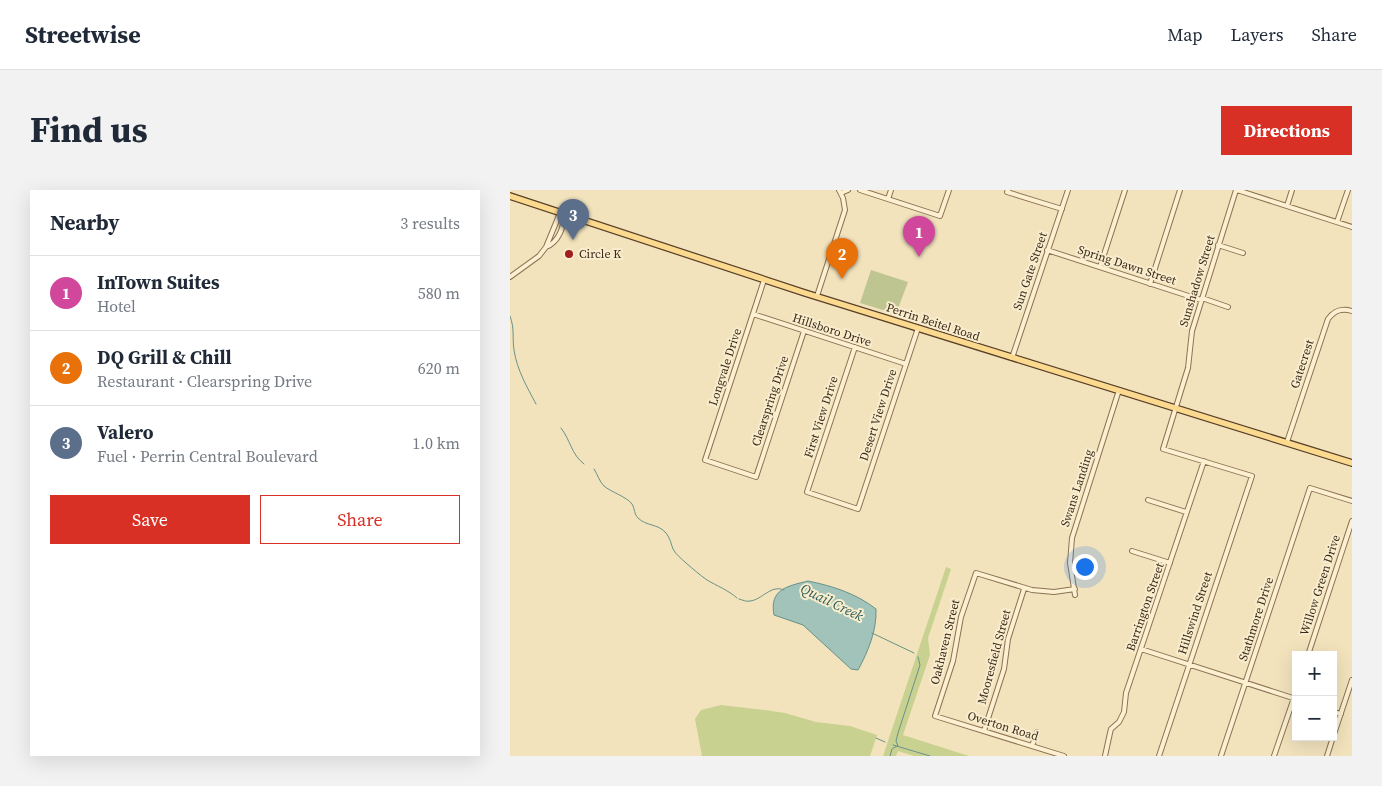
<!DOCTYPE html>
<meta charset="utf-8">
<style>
body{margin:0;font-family:"Source Serif 4",serif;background:#f2f2f3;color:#1f2937}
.controls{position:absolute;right:15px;bottom:15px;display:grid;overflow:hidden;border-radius:0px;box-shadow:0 5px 20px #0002}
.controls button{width:45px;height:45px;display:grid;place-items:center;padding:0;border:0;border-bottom:1px solid #e0e1e3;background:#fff;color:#1f2937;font:25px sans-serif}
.you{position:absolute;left:574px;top:376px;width:18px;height:18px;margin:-12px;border:4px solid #fff;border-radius:50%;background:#1a73e8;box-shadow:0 0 0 8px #1a73e833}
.badge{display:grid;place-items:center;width:32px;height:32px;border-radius:50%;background:#d93025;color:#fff;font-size:16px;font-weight:700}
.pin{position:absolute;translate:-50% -41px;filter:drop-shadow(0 1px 2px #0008)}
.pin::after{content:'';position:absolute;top:26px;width:18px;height:15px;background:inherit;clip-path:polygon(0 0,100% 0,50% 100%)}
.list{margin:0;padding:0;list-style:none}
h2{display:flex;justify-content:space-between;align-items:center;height:65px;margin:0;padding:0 20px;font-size:21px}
h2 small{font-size:16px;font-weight:400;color:#747a83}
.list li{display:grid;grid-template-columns:32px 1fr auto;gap:15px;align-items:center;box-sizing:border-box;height:75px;padding:0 20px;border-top:1px solid #e0e1e3}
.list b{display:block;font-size:19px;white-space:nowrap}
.list p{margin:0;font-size:16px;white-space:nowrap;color:#747a83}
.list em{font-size:16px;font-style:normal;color:#747a83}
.actions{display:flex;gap:10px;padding:15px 20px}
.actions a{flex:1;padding:11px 0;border:1px solid #d93025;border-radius:0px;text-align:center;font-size:18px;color:#d93025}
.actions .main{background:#d93025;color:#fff}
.map{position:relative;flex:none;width:842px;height:566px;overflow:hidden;border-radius:0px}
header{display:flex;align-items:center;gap:30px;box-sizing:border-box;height:70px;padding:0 25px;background:#fff;border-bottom:1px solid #e0e1e3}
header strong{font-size:24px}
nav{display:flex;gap:28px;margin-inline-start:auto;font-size:18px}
.intro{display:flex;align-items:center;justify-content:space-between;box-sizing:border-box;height:120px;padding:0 30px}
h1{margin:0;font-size:35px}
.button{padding:12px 22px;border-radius:0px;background:#d93025;color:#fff;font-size:18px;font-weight:700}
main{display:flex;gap:30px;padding:0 30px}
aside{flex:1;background:#fff;border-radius:0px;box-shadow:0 5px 20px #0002}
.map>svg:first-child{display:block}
.green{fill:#c9d190}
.cemetery{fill:#bec590}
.water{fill:#a1c3b9;stroke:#679288}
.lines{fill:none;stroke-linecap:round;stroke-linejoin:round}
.stream{stroke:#679288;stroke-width:1}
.street-casing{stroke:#8c7254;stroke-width:6}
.primary-casing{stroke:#594029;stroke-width:8}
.street{stroke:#fcf0d1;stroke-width:4}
.primary{stroke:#fbda90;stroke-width:5.5}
.poi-dot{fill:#a21d1e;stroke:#f9edcd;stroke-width:2}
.labels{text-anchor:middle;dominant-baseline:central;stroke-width:4;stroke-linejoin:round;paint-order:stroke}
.poi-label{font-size:12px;fill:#3a2a1a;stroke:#f9edcd;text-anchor:start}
.street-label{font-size:12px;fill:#3a2a1a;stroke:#f9edcd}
.water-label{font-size:14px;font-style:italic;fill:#285b58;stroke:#f9edcd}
</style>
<header>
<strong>Streetwise</strong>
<nav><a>Map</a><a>Layers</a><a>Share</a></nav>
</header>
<div class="intro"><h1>Find us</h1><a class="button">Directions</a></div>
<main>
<aside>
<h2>Nearby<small>3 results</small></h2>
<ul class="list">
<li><span class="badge" style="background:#d1479c">1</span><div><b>InTown Suites</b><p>Hotel</p></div><em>580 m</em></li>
<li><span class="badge" style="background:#e8710a">2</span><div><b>DQ Grill &amp; Chill</b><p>Restaurant · Clearspring Drive</p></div><em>620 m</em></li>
<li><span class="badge" style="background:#5c6f8a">3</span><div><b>Valero</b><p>Fuel · Perrin Central Boulevard</p></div><em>1.0 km</em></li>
</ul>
<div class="actions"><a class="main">Save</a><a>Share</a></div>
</aside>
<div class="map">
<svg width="842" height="566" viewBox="0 0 842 566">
<rect width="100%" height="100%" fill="#f2e3bd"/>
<path class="green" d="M436,377l5,2 -23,69 2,17 -27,80 66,21h-55l-16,-5 -2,5h-13z
M211,515l44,5 20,3 31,9 34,4 27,9 -7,21h-168l-7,-37 6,-9z"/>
<path class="cemetery" d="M361,80l37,12 -12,32 -36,-11z"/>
<path class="water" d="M298,391c25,5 49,13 68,28 1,21 -8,43 -18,61l-7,-1 -48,-44 -29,-10c-5,-26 14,-29 34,-34z"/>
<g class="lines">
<path class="stream" d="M0,126c5,14 2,20 4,34 3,20 13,37 22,54
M51,238c10,13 10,26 23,36
M84,279c4,6 5,12 10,17 7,6 23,11 28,18 3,5 2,10 6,14 8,8 20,6 27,14 5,5 6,12 8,17 3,6 9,10 13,14 7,6 14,12 21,17 10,6 21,10 30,18
M229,409c4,1 7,3 11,2 12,-1 21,-17 34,-11
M362,443l42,20
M366,548l9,4
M383,555l37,11
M388,556l-2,-5 2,-8 22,-68 -2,-8
M380,566l2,-7 5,-3"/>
<defs>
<path id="street" d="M350,0l80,26 9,-26
M498,0l-1,2 55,17
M727,0l115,37
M331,3l7,-3
M378,9l3,-9
M777,16l5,-16
M827,32l11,-32
M708,55l25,8
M36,57c13,-5 17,-19 19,-33
M537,60l154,50
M590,77l25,-77
M0,87l29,-21 7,-9 14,-34
M254,90l-59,180 51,17 48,-146
M640,94l30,-94
M307,106l28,-86 -2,-12 -4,-8
M692,108l26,9
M243,124l153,50
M345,157l-48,145 51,17 60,-181
M502,168l56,-168
M777,252l41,-123c7,-9 14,-11 24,-8
M638,310l38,12
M622,361l38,12
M565,405l-5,-32 2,-25 47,-148
M631,459l155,50
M798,465l44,-134
M823,522l8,2
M474,541l20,-62 4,-30 16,-50
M823,547l19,-57
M522,556l5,-14
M554,566l-129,-40 18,-55 8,-44 15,-44 56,17 22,2 21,-3
M595,566l5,-23 1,-4 8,-7 5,-10 2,-19 78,-232
M649,566l93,-280 -89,-27 25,-81 4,-37 44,-141
M711,566l89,-268 42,13
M764,566l22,-64
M817,566l6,-19"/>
<path id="primary" d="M0,6l295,97 547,170"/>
</defs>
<use href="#street" class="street-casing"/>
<use href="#primary" class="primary-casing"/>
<use href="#street" class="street"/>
<use href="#primary" class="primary"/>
</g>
<circle class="poi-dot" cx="59" cy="64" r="5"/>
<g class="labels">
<g class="poi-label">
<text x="69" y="64">Circle K</text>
</g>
<g class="street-label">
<text transform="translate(617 75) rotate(18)">Spring Dawn Street</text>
<text transform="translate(520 81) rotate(-71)">Sun Gate Street</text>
<text transform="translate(687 91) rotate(-73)">Sunshadow Street</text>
<text transform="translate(423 132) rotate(18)">Perrin Beitel Road</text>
<text transform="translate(322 140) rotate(18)">Hillsboro Drive</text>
<text transform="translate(792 174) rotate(-72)">Gatecrest</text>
<text transform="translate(215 177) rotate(-72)">Longvale Drive</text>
<text transform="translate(260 211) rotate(-72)">Clearspring Drive</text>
<text transform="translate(368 225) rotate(-72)">Desert View Drive</text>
<text transform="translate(311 227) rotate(-72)">First View Drive</text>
<text transform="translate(567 298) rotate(-72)">Swans Landing</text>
<text transform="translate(810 395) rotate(-72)">Willow Green Drive</text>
<text transform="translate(635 417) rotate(-71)">Barrington Street</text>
<text transform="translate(685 423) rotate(-72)">Hillswind Street</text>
<text transform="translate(746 429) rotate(-72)">Stathmore Drive</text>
<text transform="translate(435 452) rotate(-76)">Oakhaven Street</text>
<text transform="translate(484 467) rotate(-75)">Mooresfield Street</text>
<text transform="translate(493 536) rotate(17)">Overton Road</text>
</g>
<g class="water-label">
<text transform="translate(322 412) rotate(26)">Quail Creek</text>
</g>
</g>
</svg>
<div class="controls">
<button>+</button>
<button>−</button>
</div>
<div class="you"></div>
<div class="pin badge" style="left:409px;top:67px;background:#d1479c">1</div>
<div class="pin badge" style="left:332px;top:89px;background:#e8710a">2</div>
<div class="pin badge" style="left:63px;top:50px;background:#5c6f8a">3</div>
</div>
</main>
